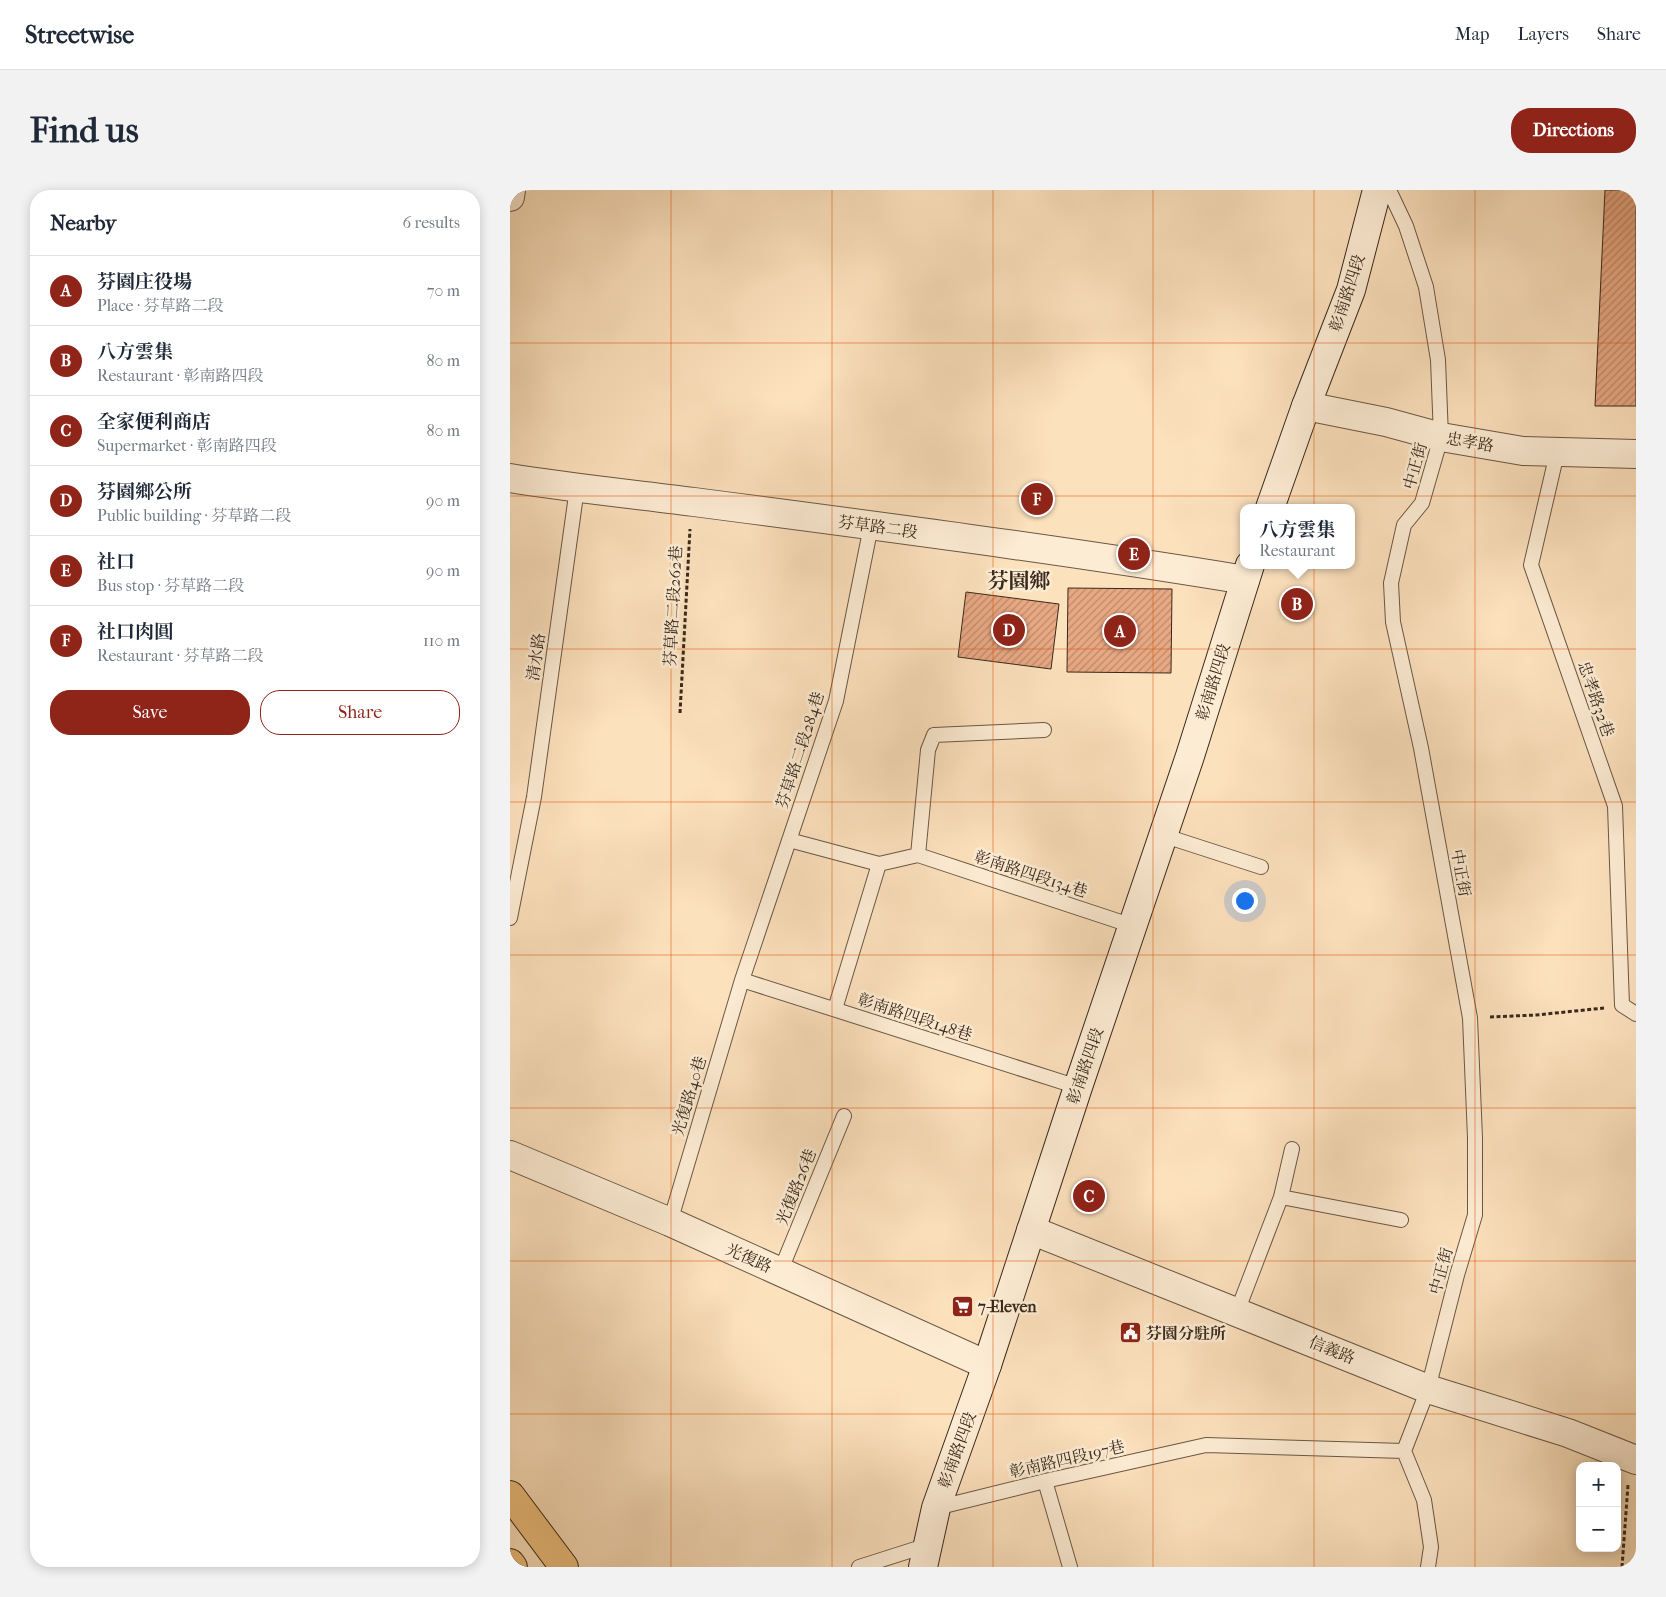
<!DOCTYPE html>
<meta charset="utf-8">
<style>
body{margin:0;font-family:"IM FELL French Canon","Noto Serif TC",serif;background:#f2f2f3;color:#1f2937}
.controls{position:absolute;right:15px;bottom:15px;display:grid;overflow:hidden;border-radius:10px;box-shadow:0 2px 12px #0003}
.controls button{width:45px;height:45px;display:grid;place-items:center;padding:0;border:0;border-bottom:1px solid #e0e1e3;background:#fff;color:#1f2937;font:25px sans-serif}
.you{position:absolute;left:734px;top:710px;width:18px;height:18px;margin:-12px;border:4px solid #fff;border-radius:50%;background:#1a73e8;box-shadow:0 0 0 8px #1a73e833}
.badge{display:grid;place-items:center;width:32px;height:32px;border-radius:50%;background:#8f2418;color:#fff;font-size:16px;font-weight:700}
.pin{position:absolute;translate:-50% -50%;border:2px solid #fff;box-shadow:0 1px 5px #0006}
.popup{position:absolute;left:730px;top:314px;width:115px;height:65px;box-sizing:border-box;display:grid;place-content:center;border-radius:10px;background:#fff;filter:drop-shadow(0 1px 4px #0005);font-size:16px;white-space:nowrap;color:#747a83}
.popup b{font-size:19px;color:#1f2937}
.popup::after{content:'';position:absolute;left:50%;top:100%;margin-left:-10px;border:10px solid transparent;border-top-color:#fff}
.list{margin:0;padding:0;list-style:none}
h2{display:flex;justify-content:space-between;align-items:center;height:65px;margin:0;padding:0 20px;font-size:21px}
h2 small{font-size:16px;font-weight:400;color:#747a83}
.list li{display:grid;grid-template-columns:32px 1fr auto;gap:15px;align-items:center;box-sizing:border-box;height:70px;padding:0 20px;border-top:1px solid #e0e1e3}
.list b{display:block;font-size:19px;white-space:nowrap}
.list p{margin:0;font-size:16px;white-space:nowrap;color:#747a83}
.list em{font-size:16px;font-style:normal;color:#747a83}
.actions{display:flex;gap:10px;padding:15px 20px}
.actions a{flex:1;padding:11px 0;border:1px solid #8f2418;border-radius:20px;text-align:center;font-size:18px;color:#8f2418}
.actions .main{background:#8f2418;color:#fff}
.map{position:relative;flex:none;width:1126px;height:1377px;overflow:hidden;border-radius:20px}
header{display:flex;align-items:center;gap:30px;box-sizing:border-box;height:70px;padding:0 25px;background:#fff;border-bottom:1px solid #e0e1e3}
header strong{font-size:24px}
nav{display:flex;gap:28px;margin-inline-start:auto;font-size:18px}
.intro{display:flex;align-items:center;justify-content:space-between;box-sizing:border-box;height:120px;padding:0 30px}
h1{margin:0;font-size:35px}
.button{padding:12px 22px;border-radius:20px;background:#8f2418;color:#fff;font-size:18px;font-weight:700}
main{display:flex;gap:30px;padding:0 30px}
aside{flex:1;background:#fff;border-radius:20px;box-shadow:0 2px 12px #0003}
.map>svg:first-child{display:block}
.building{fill:url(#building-hatch);stroke:#39291c}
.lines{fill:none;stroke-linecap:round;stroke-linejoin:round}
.lane-casing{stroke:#6a5744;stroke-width:16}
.street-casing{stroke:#6a5744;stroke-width:30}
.secondary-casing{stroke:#39291c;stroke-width:30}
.primary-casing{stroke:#39291c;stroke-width:30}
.path{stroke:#39291c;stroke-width:3;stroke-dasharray:4 2.5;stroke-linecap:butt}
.lane{stroke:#fdecd4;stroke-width:14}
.street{stroke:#fdecd4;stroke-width:28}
.secondary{stroke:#fdecd4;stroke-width:28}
.primary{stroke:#eec07e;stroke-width:28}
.grid{fill:none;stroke:#df570d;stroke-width:1;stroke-opacity:0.55}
.labels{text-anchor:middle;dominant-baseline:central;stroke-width:5;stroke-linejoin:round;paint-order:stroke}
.street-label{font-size:16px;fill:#39291c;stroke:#fdecd4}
.poi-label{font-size:16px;font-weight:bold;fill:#39291c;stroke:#fdecd4;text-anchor:start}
.district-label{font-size:21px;font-weight:bold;fill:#39291c;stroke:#fdecd4}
</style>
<header>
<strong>Streetwise</strong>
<nav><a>Map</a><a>Layers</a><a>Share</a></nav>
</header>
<div class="intro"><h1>Find us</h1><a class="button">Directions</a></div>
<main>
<aside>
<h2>Nearby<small>6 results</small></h2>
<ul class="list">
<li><span class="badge">A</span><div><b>芬園庄役場</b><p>Place · 芬草路二段</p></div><em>70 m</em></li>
<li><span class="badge">B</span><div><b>八方雲集</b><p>Restaurant · 彰南路四段</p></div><em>80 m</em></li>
<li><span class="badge">C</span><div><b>全家便利商店</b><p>Supermarket · 彰南路四段</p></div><em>80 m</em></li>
<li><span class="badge">D</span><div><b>芬園鄉公所</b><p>Public building · 芬草路二段</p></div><em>90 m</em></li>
<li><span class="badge">E</span><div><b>社口</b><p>Bus stop · 芬草路二段</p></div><em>90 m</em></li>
<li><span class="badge">F</span><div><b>社口肉圓</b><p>Restaurant · 芬草路二段</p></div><em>110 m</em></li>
</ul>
<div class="actions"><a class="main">Save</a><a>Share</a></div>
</aside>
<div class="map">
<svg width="1126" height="1377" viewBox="0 0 1126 1377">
<defs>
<pattern id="building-hatch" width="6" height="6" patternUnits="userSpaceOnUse" patternTransform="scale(1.25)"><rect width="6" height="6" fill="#e8a883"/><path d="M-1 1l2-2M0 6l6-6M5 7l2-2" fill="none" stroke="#bd896a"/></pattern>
</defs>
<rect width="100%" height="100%" fill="#fce1bd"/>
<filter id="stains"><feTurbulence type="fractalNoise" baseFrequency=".004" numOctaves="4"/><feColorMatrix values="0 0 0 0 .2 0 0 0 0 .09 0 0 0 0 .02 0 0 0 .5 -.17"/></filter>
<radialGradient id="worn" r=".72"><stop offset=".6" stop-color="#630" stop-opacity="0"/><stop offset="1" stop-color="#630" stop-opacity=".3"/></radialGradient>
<path class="building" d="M1095,0h31v216h-41z
M558,398l104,1 -1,84 -104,-1z
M456,402l93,12 -8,65 -93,-12z"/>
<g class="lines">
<defs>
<path id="lane" d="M879,0l17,36 20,61 12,73 3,77 -19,66 -18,22 -13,58 2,39 28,126 49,270 5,120v77l-18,60 -29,114 -24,62 20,49 7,47 -3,20
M1047,263l-26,112 84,241 7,199 14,9
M652,645l99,32
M279,650l90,24 39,-9
M408,665l10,-105 6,-15 110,-5
M408,665l215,71
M0,728l24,-121 43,-309
M232,790l336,107
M325,819l44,-145
M771,1007l120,23
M160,1032l72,-242 94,-279 35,-175
M270,1082l64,-156
M727,1122l44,-115 11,-48
M535,1291l25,86
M426,1318l109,-27 161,-36 198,6
M349,1377l69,-22"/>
<path id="street" d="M0,7l1,-7
M796,216l80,16 55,15 82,14 113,3
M0,288c61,10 123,16 184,24 184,24 368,48 551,78
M0,965l160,67 317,143
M521,1040l397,159 140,44 68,27"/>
<path id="secondary" d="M760,318l36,-102 45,-116 26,-100
M413,1377l13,-59 51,-143 91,-278 112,-331 60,-191"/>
<path id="primary" d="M0,1305l54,72
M0,1373l3,4"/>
</defs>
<use href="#lane" class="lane-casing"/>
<use href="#street" class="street-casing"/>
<use href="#secondary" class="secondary-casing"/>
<use href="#primary" class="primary-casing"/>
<path class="path" d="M170,523l10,-184
M980,827l46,-2 68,-7
M1112,1377l6,-82"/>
<use href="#lane" class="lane"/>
<use href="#street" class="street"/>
<use href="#secondary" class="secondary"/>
<use href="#primary" class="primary"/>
</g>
<path class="grid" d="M161,0v1377M322,0v1377M483,0v1377M643,0v1377M804,0v1377M965,0v1377M0,153h1126M0,306h1126M0,459h1126M0,612h1126M0,765h1126M0,918h1126M0,1071h1126M0,1224h1126"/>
<defs>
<symbol id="supermarket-square" viewBox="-11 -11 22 22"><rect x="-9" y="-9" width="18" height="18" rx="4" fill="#8f2418" stroke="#fdecd4"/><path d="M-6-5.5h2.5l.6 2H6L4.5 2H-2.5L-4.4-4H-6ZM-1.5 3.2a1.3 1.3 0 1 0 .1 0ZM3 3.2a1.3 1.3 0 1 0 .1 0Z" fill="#fff"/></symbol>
<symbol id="civic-square" viewBox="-11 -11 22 22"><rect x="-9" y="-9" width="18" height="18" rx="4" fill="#8f2418" stroke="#fdecd4"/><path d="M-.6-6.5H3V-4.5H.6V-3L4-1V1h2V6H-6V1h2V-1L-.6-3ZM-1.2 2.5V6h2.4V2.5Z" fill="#fff"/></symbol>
</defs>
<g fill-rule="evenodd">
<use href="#supermarket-square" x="440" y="1104" width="25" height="25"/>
<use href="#civic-square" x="608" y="1130" width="25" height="25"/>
</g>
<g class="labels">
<g class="street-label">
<text transform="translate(837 103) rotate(-72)">彰南路四段</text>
<text transform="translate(960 252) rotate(10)">忠孝路</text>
<text transform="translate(905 276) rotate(-74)">中正街</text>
<text transform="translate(368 337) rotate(8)">芬草路二段</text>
<text transform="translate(163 416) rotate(-87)">芬草路二段262巷</text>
<text transform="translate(26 467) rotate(-82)">清水路</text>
<text transform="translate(703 492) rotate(-73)">彰南路四段</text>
<text transform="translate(1086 509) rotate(71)">忠孝路32巷</text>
<text transform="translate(290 560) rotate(-72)">芬草路二段284巷</text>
<text transform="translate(951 683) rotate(80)">中正街</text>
<text transform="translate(521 684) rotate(18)">彰南路四段134巷</text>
<text transform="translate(405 827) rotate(18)">彰南路四段148巷</text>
<text transform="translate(575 876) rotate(-71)">彰南路四段</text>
<text transform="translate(179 906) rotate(-73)">光復路40巷</text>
<text transform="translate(286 997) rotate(-68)">光復路26巷</text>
<text transform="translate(239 1068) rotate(24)">光復路</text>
<text transform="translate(931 1081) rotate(-75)">中正街</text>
<text transform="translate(822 1160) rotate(22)">信義路</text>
<text transform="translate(447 1260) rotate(-70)">彰南路四段</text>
<text transform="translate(557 1269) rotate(-13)">彰南路四段197巷</text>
</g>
<g class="poi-label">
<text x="468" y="1116">7-Eleven</text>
<text x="636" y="1143">芬園分駐所</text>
</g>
<g class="district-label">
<text x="509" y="391">芬園鄉</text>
</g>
</g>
<rect width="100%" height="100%" filter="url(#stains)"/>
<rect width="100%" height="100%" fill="url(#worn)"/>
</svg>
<div class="controls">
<button>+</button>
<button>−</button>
</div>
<div class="you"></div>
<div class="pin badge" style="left:610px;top:441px">A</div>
<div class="pin badge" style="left:787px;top:414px">B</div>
<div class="popup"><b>八方雲集</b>Restaurant</div>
<div class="pin badge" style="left:579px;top:1006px">C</div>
<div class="pin badge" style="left:499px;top:440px">D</div>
<div class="pin badge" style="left:624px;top:364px">E</div>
<div class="pin badge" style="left:527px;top:309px">F</div>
</div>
</main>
